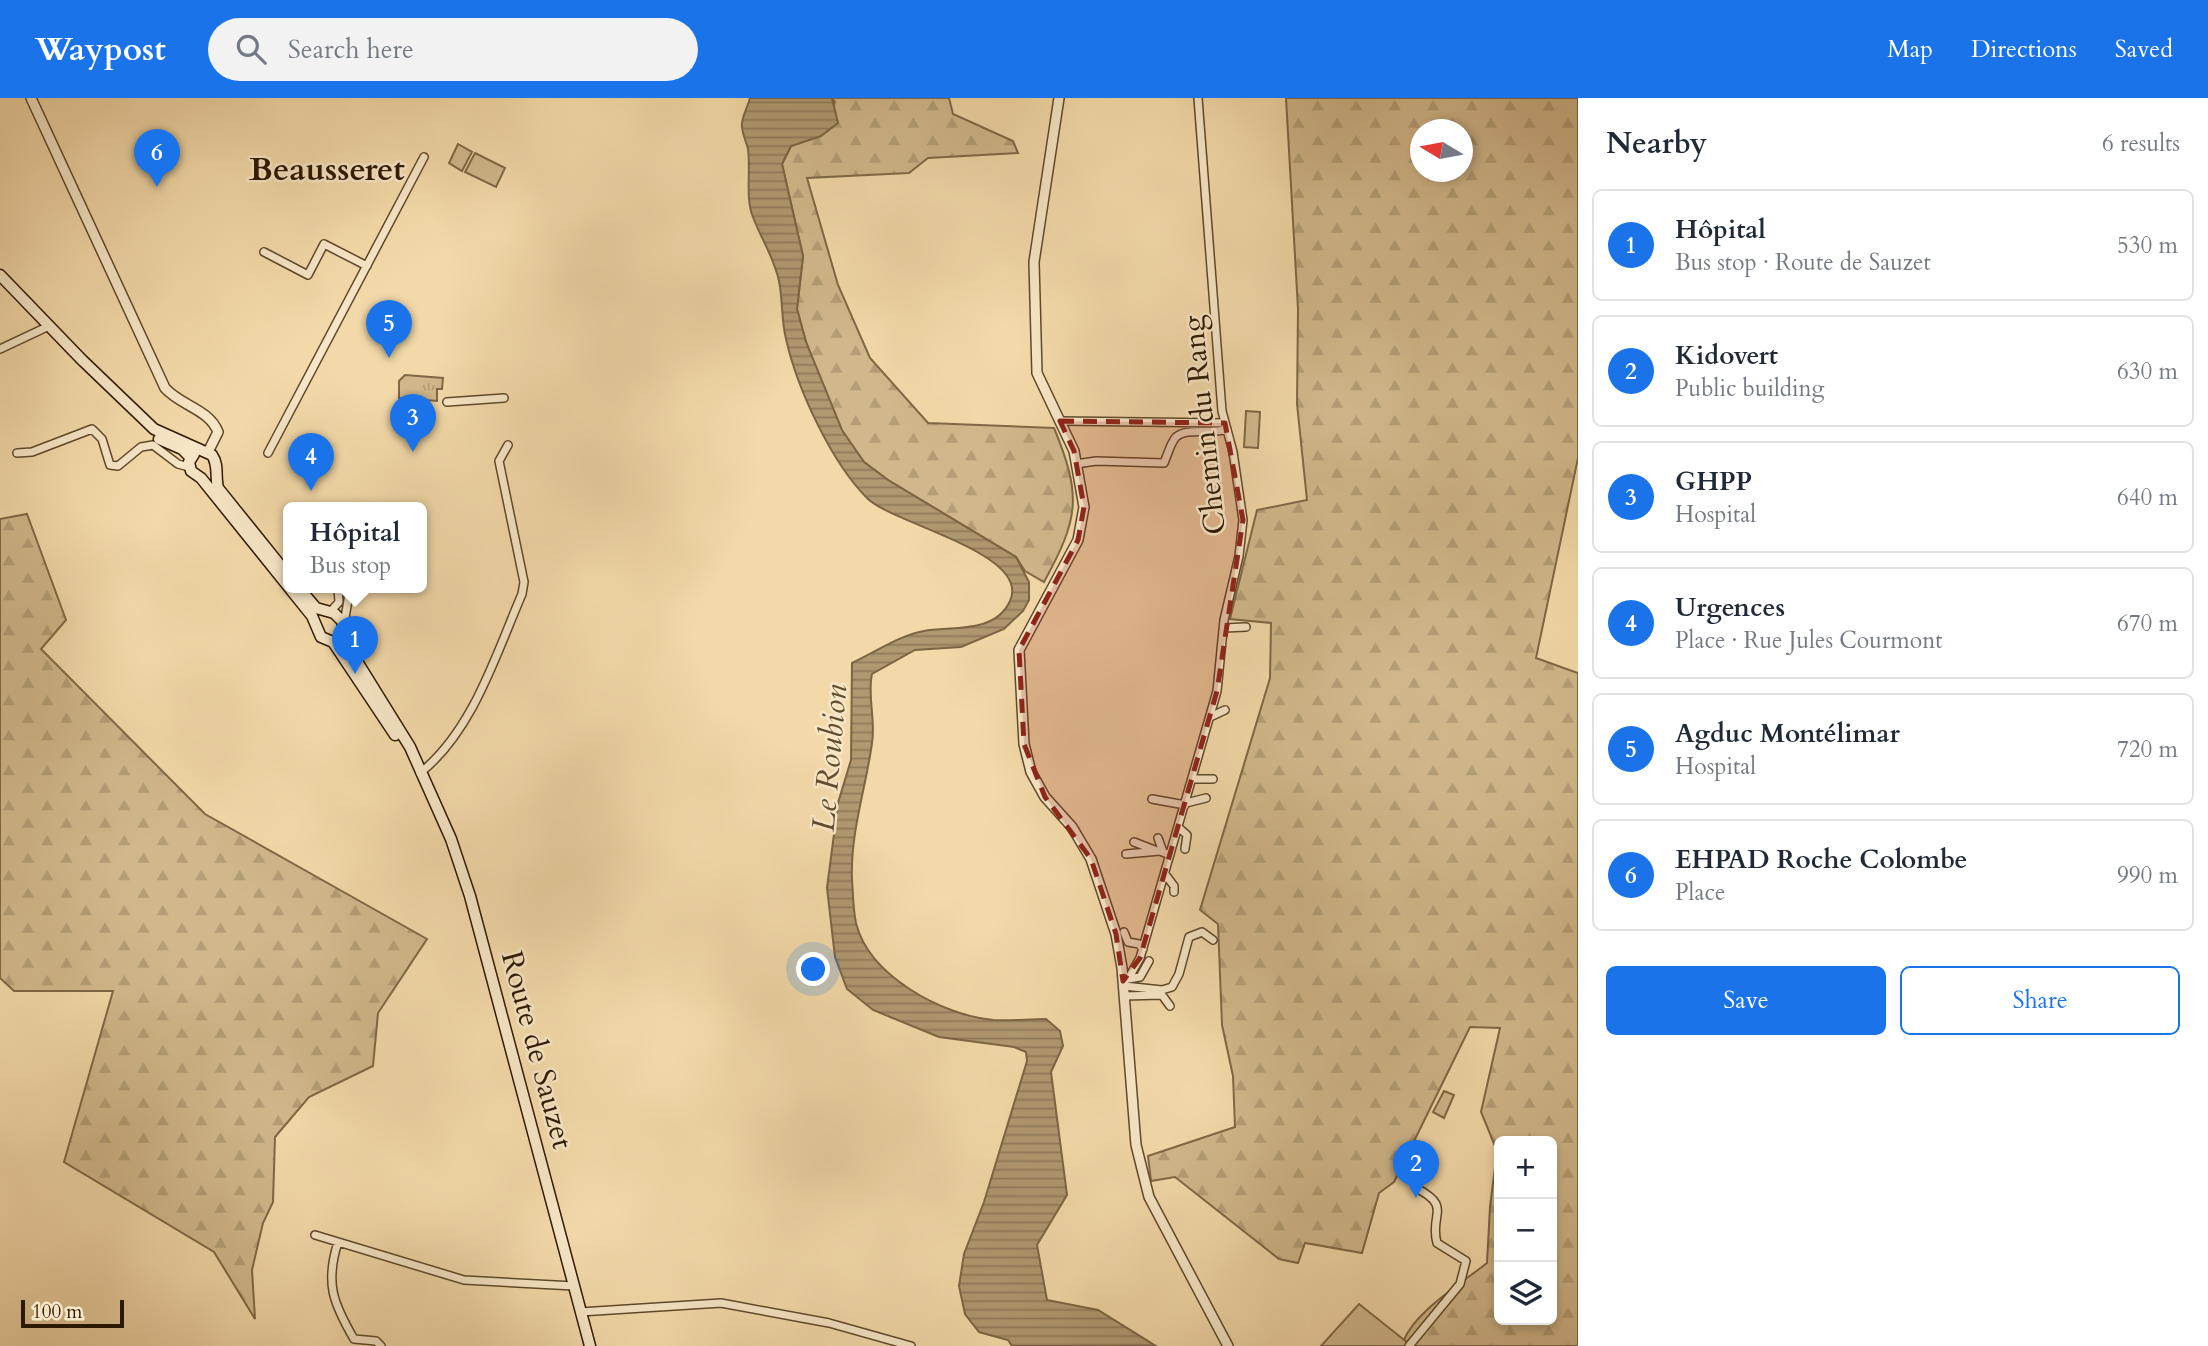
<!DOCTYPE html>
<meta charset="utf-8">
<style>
body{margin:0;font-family:Cardo,serif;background:#f2f2f3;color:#1f2937}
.controls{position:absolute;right:21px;bottom:21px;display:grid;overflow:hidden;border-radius:10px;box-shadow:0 4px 10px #0003}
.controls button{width:63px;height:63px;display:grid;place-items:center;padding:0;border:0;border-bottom:2px solid #e0e1e3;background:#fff;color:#1f2937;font:35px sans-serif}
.compass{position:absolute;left:1410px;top:21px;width:63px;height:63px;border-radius:50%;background:#fff;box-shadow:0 4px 10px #0003;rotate:280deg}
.scale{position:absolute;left:21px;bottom:18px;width:103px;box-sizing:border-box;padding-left:7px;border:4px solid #2d1900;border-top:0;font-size:19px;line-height:24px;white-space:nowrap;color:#2d1900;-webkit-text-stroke:5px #f7e6c7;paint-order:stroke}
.you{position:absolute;left:814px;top:872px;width:24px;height:24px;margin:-18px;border:5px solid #fff;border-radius:50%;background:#1a73e8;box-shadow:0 0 0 10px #1a73e833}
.badge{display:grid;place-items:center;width:46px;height:46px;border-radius:50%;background:#1a73e8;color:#fff;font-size:23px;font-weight:700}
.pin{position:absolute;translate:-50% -58px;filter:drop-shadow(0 2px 4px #0008)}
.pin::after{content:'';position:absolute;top:37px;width:24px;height:21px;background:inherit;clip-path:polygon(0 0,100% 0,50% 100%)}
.popup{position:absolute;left:283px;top:404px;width:144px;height:91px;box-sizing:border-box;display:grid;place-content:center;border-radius:10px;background:#fff;filter:drop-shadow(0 2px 5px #0005);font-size:23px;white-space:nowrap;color:#747a83}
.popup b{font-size:26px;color:#1f2937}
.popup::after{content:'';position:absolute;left:50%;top:100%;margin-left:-14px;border:14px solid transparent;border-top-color:#fff}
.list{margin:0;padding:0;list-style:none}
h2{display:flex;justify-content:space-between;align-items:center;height:91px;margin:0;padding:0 28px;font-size:30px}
h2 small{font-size:23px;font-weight:400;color:#747a83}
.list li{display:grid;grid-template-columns:46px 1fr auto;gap:21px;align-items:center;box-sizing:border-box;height:112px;margin:0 14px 14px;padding:0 14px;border:2px solid #e0e1e3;border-radius:10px}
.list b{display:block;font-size:26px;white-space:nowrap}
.list p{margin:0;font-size:23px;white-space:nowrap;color:#747a83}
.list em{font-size:23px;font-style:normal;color:#747a83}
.actions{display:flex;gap:14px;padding:21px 28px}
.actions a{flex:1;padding:16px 0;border:2px solid #1a73e8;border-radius:10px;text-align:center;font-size:24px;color:#1a73e8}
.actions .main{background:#1a73e8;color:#fff}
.icon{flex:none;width:38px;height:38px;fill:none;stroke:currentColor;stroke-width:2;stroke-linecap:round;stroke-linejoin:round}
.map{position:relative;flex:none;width:1578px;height:1248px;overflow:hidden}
header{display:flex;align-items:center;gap:42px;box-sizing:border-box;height:98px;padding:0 35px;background:#1a73e8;color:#fff}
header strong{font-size:33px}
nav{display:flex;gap:38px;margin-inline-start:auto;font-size:24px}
.search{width:490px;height:63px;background:#f2f2f3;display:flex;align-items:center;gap:18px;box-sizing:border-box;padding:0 24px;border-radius:38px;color:#747a83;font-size:26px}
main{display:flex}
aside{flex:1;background:#fff}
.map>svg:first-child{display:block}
.grass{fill:url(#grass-tufts);stroke:#7f6846;stroke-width:2}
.forest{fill:url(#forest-firs);stroke:#7f6846;stroke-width:2;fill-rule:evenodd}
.garden{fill:#d1b88c;stroke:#7f6846;stroke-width:2}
.water{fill:url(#water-rules);stroke:#7c6543;stroke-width:2}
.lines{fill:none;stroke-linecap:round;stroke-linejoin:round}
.minor-casing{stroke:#5e492a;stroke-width:10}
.tertiary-casing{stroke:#5e492a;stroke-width:12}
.secondary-casing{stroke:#2d1900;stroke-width:13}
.minor{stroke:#f7e6c7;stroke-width:7}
.tertiary{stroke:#f7e6c7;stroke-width:9}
.secondary{stroke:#f7e6c7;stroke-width:10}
.marked{fill:#8f2418;fill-opacity:0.2;stroke:#8f2418;stroke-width:5;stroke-dasharray:14 9;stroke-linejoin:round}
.labels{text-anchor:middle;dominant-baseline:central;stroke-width:5;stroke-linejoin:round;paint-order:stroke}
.street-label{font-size:30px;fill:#2d1900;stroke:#f7e6c7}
.water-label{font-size:32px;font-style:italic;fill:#614c2d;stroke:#f7e6c7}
.quarter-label{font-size:33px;font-weight:bold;fill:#2d1900;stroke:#f7e6c7}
</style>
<header>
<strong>Waypost</strong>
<div class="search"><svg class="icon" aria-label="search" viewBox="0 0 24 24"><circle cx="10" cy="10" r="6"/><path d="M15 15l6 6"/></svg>Search here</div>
<nav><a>Map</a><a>Directions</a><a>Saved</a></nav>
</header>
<main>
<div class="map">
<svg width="1578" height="1248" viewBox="0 0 1578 1248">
<defs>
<pattern id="grass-tufts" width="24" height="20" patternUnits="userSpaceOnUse" patternTransform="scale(1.75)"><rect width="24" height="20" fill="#d1b88c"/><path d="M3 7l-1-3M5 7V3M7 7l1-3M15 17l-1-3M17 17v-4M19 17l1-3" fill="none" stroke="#b49e77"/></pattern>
<pattern id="forest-firs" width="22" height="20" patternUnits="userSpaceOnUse" patternTransform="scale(1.75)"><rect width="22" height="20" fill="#d1b88c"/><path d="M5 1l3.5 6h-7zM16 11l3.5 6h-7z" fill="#b49e77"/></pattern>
<pattern id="water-rules" width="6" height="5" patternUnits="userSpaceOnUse" patternTransform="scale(1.75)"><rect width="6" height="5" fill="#b09870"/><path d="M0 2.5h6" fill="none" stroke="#907b5a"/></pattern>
</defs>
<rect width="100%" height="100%" fill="#f3d9a9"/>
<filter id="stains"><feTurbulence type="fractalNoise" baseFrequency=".00286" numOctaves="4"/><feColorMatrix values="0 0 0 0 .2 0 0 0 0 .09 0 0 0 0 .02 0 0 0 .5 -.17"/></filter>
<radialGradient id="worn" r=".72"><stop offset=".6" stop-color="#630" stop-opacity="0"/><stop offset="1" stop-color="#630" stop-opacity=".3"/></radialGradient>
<path class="grass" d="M405,277l38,3 -1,11h-5v12l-38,-3v-17z"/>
<path class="forest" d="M832,0h117l4,16 60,27 5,12 -90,5 -19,15 -102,5 31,107 32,73 58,65 126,5c28,68 25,90 -10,154l-19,-11 -9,-14 -128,-77 -24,-18 -23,-32 -35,-88 -9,-33 6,-53 -21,-92 9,-18 30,-10 14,-34z
M1286,0h292v360l-42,200 42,15v673h-176c7,-31 60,-63 85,-83l3,-56 7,-56 -16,-39 19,-84 -30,-1 -76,155 -15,11 -17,60 -57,-10 -7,20 -19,-4 -104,-82 -24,4 -3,-25 87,-29 -2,-51 -11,-51 -4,-101 -18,-14 70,-232 1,-55 -41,-4 27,-109 50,-10 -10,-96 1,-95zM1420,32h42v42h-42zM1499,1043h53v179h-53z
M27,416l39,106 -25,29 164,165 222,125 -49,74 -5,53 -64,31 -34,40 -2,65 -10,21 -11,47 3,49 -41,-67 -150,-90 49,-171h-99l-14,-13v-459z"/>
<path class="garden" d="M458,46l14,8 -10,19 -13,-8z
M475,55l30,15 -9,19 -31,-15z
M1246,313l14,1 -2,36 -14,-1z
M1444,993l10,4 -10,23 -11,-6z
M1359,1206l49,39 -3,3h-84z"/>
<path class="water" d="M750,0h82l6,25 -17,13 -30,10 -9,18 21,92 -6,53 9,33 36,88 22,32 24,18 128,77 13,25v18l-6,11 -19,18 -43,18 -46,3 -43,24c-5,22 4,46 0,69 -6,45 -22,90 -20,137 1,13 1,29 4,43 13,53 86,92 137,97 17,1 36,-1 53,-1l14,12 3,15 -12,26 16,123 -30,50 10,55 51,10 58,36h-144l-4,-6 -29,-8 -14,-18 -6,-28 5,-32 20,-52 43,-141 -1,-9 -12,-5 -75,-10 -66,-27 -26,-21 -12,-32 -8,-69 11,-85 13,-43 1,-97c22,-10 48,-28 72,-32 28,-5 71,3 86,-30 22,-48 -118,-77 -143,-103 -36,-36 -70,-110 -81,-159 -5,-20 -3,-39 -7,-58 -5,-24 -18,-42 -26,-64 -8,-19 -2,-47 -5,-68 -2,-8 -7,-18 -6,-26 1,-8 6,-17 8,-25z"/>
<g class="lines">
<defs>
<path id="minor" d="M264,154l44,23 16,-31 43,22
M0,251l49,-23
M447,304l57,-4
M1060,323l165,2
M17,355l15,-1 60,-23 10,10 8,26 8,1 23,-19 12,-2 25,19 11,3
M268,355l156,-296
M1076,366l20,-3 68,2c3,-7 7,-21 12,-26 11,-10 37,-2 51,-8
M331,513l8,-9 -1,-14
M344,526l6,-36
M1224,530l22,-1
M1210,619l15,-7
M420,675c53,-42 76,-119 102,-179l2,-12 -25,-121 9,-16
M1192,681h21
M1152,701l33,6
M1186,705l20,-5
M1178,729l9,8 -2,14
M1158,740l5,14
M1134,744l23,9
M1126,756l34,-3 10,4
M1165,776l9,12v6
M1124,834l4,10 11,2 4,5
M1128,881l12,-2 9,-16
M1123,883l5,-2 12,-21 77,-267 7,-71 15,-64 4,-36 -10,-68 -11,-41 -24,-313
M1124,888l38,4 10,-3 7,-13 10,-37 13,-5 11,8
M1124,898l38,-1 8,11
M315,1137l149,45 110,6
M338,1144c-13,41 -5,61 16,97l22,2 5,5
M580,1214l141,-9 108,20 82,23
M1409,1248l51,-62 6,-23 -29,-18c-8,-29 16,-36 -21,-55"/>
<path id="tertiary" d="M31,0l134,290c16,18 44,21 53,44l-10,20
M1059,0l-25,164 3,111 37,78 10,56 -6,33 -59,110 5,94 7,28 14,25 27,30 19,32 25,75 6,34 14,177 13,52 79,149"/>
<path id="secondary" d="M0,177l83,86
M80,260l74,71 58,26c7,10 3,21 6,33l70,87
M159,341l23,10 9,9
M194,356l-5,8 2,9 10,7 111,138 9,21 12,5 10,-7
M299,490l17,20 18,5 8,8 6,26 62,100 41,92 19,57 120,450
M333,544l62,93"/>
</defs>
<use href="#minor" class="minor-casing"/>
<use href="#tertiary" class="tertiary-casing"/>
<use href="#secondary" class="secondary-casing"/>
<use href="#minor" class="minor"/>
<use href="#tertiary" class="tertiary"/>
<use href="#secondary" class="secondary"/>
</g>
<path class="marked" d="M1060,323l165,2 18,97 -26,171 -77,267 -17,23 -7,-47 -25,-75 -46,-62 -21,-53 -5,-94 59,-110 6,-33 -10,-56z"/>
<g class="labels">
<g class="street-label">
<text transform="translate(1204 327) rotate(-96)">Chemin du Rang</text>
<text transform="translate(537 952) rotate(75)">Route de Sauzet</text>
</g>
<g class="water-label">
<text transform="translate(830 660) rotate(-85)">Le Roubion</text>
</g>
<g class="quarter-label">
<text x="327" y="71">Beausseret</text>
</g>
</g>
<rect width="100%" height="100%" filter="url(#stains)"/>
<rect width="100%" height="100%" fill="url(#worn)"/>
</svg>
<div class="controls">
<button>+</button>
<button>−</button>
<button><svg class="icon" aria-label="layers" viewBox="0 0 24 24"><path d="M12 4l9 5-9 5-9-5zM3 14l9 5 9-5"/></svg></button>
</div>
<svg class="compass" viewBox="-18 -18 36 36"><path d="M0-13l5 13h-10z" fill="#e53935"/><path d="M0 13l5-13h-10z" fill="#747a83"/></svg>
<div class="scale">100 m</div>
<div class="you"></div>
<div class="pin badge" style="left:355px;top:576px">1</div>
<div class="popup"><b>Hôpital</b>Bus stop</div>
<div class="pin badge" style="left:1416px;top:1100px">2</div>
<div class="pin badge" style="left:413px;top:354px">3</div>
<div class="pin badge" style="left:311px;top:393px">4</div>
<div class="pin badge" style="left:389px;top:260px">5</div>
<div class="pin badge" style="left:157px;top:89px">6</div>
</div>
<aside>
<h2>Nearby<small>6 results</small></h2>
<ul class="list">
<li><span class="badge">1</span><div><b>Hôpital</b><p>Bus stop · Route de Sauzet</p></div><em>530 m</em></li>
<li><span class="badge">2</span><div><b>Kidovert</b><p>Public building</p></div><em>630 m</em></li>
<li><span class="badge">3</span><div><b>GHPP</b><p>Hospital</p></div><em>640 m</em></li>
<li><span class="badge">4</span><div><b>Urgences</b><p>Place · Rue Jules Courmont</p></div><em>670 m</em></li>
<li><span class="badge">5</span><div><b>Agduc Montélimar</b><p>Hospital</p></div><em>720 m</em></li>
<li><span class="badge">6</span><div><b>EHPAD Roche Colombe</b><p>Place</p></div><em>990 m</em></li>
</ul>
<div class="actions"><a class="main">Save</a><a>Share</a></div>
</aside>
</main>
